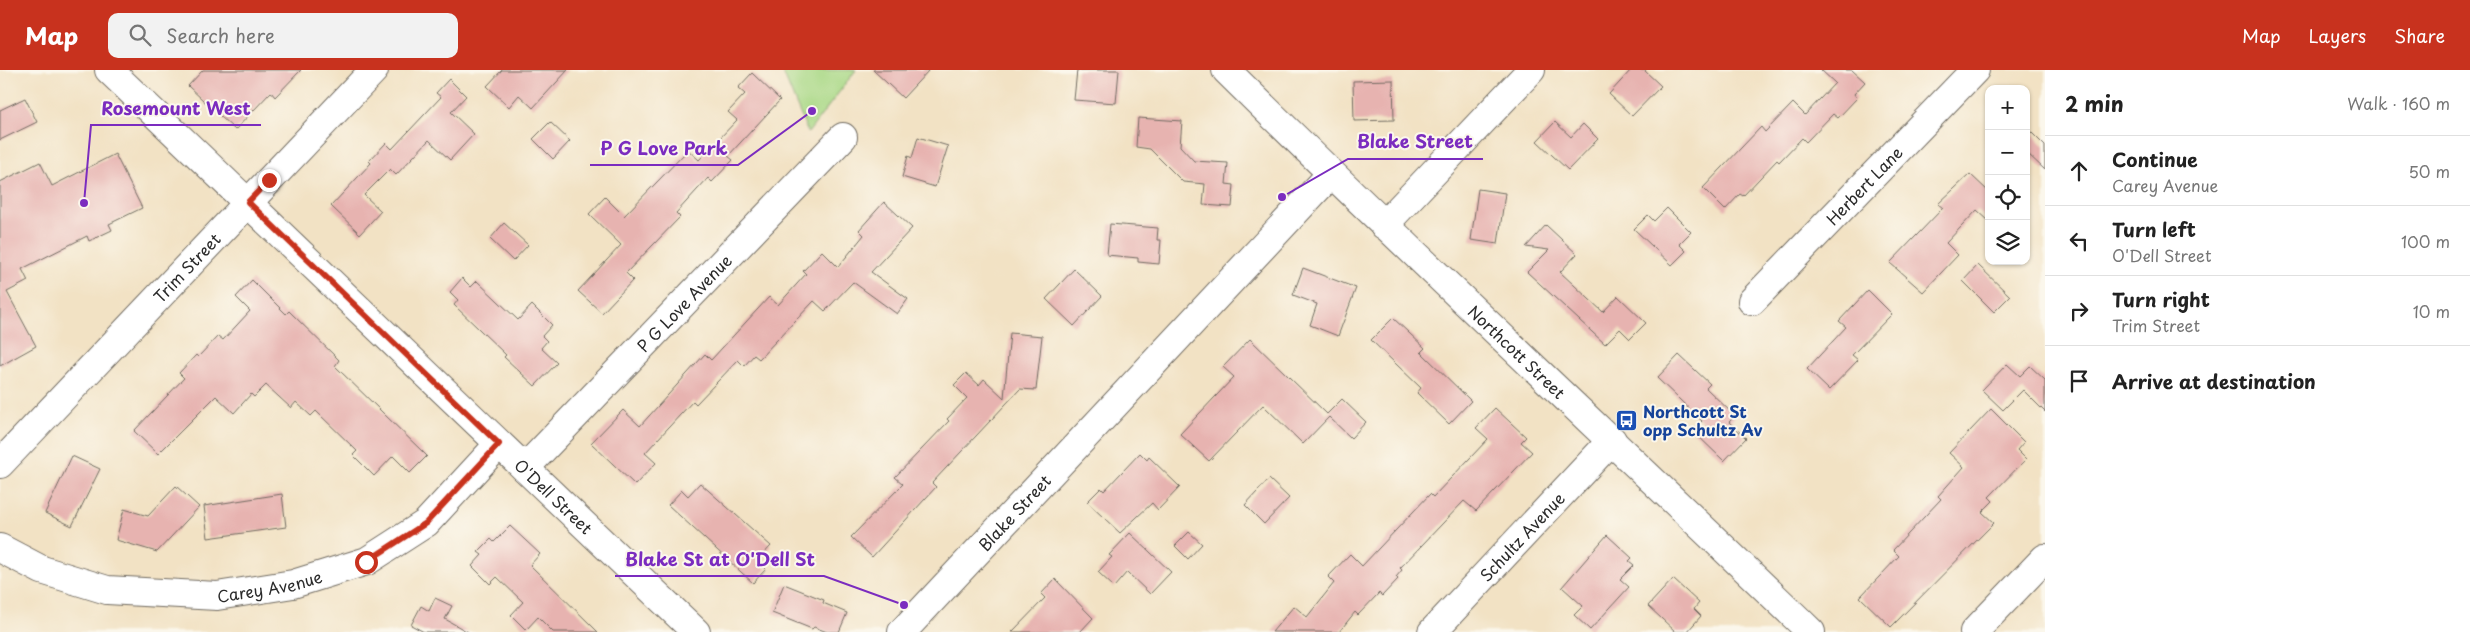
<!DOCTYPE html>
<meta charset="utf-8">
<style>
body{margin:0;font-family:"Playpen Sans",sans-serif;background:#f2f2f2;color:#222}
.controls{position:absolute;right:15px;top:15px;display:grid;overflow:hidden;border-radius:10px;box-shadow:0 1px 4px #0004}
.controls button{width:45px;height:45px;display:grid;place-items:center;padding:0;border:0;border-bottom:1px solid #e0e0e0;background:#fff;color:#222;font:25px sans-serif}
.stop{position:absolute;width:15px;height:15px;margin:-11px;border:4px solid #c8321e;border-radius:50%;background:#fff}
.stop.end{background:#c8321e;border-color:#fff;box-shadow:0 1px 5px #0008}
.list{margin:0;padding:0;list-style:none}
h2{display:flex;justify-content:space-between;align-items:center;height:65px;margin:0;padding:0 20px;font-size:21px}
h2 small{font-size:16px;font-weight:400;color:#767676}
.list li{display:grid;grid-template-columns:32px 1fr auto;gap:15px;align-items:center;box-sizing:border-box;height:70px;padding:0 20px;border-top:1px solid #e0e0e0}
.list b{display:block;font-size:19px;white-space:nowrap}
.list p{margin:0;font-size:16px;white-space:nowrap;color:#767676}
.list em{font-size:16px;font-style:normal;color:#767676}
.icon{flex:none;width:28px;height:28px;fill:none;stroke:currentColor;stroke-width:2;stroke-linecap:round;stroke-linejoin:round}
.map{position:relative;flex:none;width:2045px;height:562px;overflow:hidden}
header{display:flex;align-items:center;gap:30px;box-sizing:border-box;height:70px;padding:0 25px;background:#c8321e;color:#fff}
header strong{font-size:24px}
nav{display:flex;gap:28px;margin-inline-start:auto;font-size:18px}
.search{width:350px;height:45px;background:#f2f2f2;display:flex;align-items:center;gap:12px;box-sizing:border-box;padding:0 18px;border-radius:10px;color:#767676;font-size:19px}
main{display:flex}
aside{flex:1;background:#fff}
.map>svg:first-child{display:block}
.green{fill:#a9d885;stroke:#6a8258}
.building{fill:#e7b3b0}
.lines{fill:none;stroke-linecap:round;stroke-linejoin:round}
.minor-casing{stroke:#716b61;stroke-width:30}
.minor{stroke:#fff;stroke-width:28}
.route{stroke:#c8321e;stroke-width:6}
.labels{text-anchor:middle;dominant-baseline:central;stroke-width:4;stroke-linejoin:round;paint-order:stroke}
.street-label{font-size:16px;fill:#2b2b2b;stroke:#fbf7ec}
.transit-label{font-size:16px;font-weight:bold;fill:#164399;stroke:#fbf7ec;text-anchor:start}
.leader{fill:none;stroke:#7b2cbf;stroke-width:2}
.callout-dot{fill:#7b2cbf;stroke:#fbf7ec;stroke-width:2}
.callout-label{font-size:18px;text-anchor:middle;font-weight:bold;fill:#7b2cbf;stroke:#fbf7ec;stroke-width:4;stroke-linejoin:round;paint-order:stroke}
</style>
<header>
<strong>Map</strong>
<div class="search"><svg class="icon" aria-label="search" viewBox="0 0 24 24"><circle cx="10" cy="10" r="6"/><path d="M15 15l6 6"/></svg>Search here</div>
<nav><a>Map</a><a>Layers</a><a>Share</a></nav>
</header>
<main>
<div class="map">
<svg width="2045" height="562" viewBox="0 0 2045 562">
<rect width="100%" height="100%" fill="#fbf7ec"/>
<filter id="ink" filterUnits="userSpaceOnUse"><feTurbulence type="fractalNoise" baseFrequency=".02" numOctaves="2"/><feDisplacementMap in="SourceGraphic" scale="10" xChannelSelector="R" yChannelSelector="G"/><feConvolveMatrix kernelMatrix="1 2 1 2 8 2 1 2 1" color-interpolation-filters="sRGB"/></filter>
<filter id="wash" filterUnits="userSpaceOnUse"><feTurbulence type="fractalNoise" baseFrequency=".0096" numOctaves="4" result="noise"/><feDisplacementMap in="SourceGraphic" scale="20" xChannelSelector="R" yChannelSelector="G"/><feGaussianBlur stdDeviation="1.12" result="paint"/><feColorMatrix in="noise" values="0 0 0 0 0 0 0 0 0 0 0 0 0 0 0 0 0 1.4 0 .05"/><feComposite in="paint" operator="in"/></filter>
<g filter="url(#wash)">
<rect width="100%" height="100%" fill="#f2e2c4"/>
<path class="green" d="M782,0h74l-48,63z"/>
<g id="blocks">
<path class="building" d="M203,0h98l-26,27 -4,-5 -36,38 -47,-44z
M502,0h66l-35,38 -14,-13 -10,12 -22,-21z
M873,0h56l-26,28z
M1077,0h42l-3,33 -42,-3z
M1631,0h13l17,16 -29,30 -23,-22z
M1821,0h31l13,12 -11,12 3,4 -19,20 -5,-4 -27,28 -4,-4 -23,24 -2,-2 -34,36 -3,-2 -15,16 -22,-22 58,-61 4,5 28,-29 12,12 30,-32z
M752,3l28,27 -52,56 5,4 -21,22 -4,-4 -32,35 4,4 -54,56 7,7 -31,33 -24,-22 43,-46 -32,-31 16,-17 19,19 64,-66 11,10 38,-40 -9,-8 17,-18 -7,-6z
M449,9l17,17 -15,16 23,22 -24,26 -21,-20 -33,35 -6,-6 -26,26 17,16 -21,23 -29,-28 40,-43 -2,-2 17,-18 6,6 49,-52 -5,-4z
M1393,10l1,40 -40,1 -1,-40z
M25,28l12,24 -37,18v-30z
M1138,48l44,3 -2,25 14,15 34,2 -2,21 8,1 -2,22 -29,-2 2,-21 -22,-2 -33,-33 -14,-2z
M550,52l20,19 -17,18 -20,-20z
M1555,52l16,15 12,-13 15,15 -30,31 -31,-29z
M2026,57l19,19v24l-19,-18z
M918,67l30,9 -13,41 -33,-10 6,-21 4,2z
M115,84l27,54 -33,16 3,6 -23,11 -2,-5 -65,33 6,12 -21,11 29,54 -36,20v-184l40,-20 12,24z
M1970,104l19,18v29l-12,-11 -31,33 12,12 -35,37 -33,-29 53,-55 -5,-4z
M1478,119l27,4 -7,51 -27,-4z
M884,132l28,26 -41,44 37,27 -11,15 -44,-32 -28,29 -11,-10 -55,58 -5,-4 -10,11 -6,-6 -42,44 -3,-3 -48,52 11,10 -21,22 -44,-42 32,-33 17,16 65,-72 6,6 58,-63 9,8 28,-31 -3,-3 19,-20 16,16 26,-32 -5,-5z
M1667,138l24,24 -12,12 7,7 -14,14 -38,-36 14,-14 6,6z
M504,153l24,22 -15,16 -23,-22z
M1110,154l48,4 -1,12h4l-2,24 -21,-2v-4l-31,-3z
M1546,155l31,29 -17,18 43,40 15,-16 28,27 -16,16 -10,-10 -15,15 -78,-72 22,-22 -23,-3z
M1978,195l32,31 -16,16 -31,-31z
M1303,198l53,20 -18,48 -28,-11 7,-21 -24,-9z
M1074,199l28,27 -28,30 -28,-27z
M462,208l9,9 6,-6 41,39 14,-15 20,20 -10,11 5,5 -6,7 16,15 -22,23 -31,-29 2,-2 -52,-50 4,-5 -8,-8z
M252,210l34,34 3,-3 50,49 -4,6 92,90 -17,17 -17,-17 -19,20 -21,-21 4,-4 -41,-40 -5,5 -15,-14 -5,6 -25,-23 -12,12 -3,-3 -17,19 -18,-17 -58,58 -24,-23 50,-53 -5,-5 17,-18 2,2 20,-21 5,4 27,-29 -14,-14z
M1868,220l24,24 -40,41 6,5 -29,30 -22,-21 39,-42 -7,-6z
M1393,248l32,30 -4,4 50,49 -22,23 -32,-31 4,-5 -50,-48z
M1010,263l32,3 -6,54 -16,-1 -88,94 4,4 -64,70 -21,-20 52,-53 -8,-7 54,-56 -2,-2 20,-21 -13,-13 12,-12 13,12 5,-6 20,19z
M1250,269l77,75 15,-15 24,23 -15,16 -22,-21 -26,27 -40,-39 -54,56 -29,-27 54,-57 -11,-10z
M1679,285l31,29 -4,4 29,28 -6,6 17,16 -22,23 -31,-30 9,-10 -45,-43z
M2007,294l13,12 10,-10 15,14v32l-22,-22 -20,20 -21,-20z
M1495,338l31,29 -5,5 11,10 -56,59 -12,-10 -64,67 2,2 -6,7 2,2 -16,17 -3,-3 -21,22 -3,-3 -16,20h-67l22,-26 13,11 27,-34 -6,-6 22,-23 12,12 68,-72 3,3 55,-58 -12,-11z
M1991,339l33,33 -7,8 9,9 -37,38 4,4 -11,11 12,11 -103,104 -31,-30 39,-41 -6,-6 48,-51 -3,-3 26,-29 -15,-14z
M1140,383l7,7 2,-3 31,30 -22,23 -6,-7 -32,30 -33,-31 14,-14 3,3z
M72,386l28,13 -28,57 -27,-13z
M1269,409l20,19 -25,26 -19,-19z
M700,413l71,63 -14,15 9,8 -13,14 -85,-78 14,-15 6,6z
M176,416l23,21 -42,45 -41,-12 8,-31 24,7z
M282,424l4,33 -78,11 -4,-32z
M510,456l30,28 -10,11 68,67h-45l-15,-15 -12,13 -15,-15 12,-13 -26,-25 -7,7 -18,-18 10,-11 -4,-3 13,-13 3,3z
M1189,462l13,12 -14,15 -13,-13z
M1130,463l41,39 -21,22 -23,-22 -13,15 -16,-15 14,-15 -3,-2z
M1607,465l25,23 -3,3 5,4 -14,14 9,8 -39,43 -16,-15 9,-9 -21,-19z
M1055,509l38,39 -13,14h-68l33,-34 -4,-4z
M1673,509l26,24 -5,6 7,7 -14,16h-11l-28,-26z
M784,514l40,16 -1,3 24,10 -8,19h-12l-13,-5 -2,2 -40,-16z
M435,528l17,8 -7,13 23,13h-44l-13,-7 10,-19 8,5z"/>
</g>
</g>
<g filter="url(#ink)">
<use href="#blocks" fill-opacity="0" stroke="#716b61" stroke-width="1"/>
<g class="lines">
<defs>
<g id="minor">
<path id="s1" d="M109,0l587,562"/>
<path id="s2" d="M1226,0c192,190 390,374 585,562"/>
<path d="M1384,155l147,-155"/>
<path id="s3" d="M1752,231l223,-231"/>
<path id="s4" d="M0,394l374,-394"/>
<path id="s5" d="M525,398l318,-331"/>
<path id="s6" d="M0,478l42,22 65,20 110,6 76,-12 74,-23 59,-38 73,-79"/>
<path id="s7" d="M902,562l429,-458"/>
<path id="s8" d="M1432,562l180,-192"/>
<path d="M1974,562l71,-74"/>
</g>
</defs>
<use href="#minor" class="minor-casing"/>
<use href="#minor" class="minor"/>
</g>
</g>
<g class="lines" filter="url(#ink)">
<path class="route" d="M269,110l-21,22 251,242 -73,79 -60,39"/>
</g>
<defs>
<symbol id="bus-square" viewBox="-11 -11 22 22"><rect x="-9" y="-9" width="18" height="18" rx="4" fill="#1a4fb4" stroke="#fbf7ec"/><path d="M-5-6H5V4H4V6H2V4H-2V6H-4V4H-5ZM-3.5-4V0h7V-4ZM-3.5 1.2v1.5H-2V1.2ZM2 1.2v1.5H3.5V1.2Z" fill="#fff"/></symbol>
</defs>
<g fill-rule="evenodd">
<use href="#bus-square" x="1614" y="338" width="25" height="25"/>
</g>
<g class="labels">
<g class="street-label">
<text stroke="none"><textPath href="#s3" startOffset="161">Herbert Lane</textPath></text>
<text stroke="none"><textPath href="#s4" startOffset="271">Trim Street</textPath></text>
<text stroke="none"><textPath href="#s5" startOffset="229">P G Love Avenue</textPath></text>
<text stroke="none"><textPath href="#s2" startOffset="405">Northcott Street</textPath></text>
<text stroke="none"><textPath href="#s1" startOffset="616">O'Dell Street</textPath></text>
<text stroke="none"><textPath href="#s7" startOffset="164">Blake Street</textPath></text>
<text stroke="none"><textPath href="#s8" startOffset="131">Schultz Avenue</textPath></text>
<text stroke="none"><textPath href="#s6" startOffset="279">Carey Avenue</textPath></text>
</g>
<g class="transit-label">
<text x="1643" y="341">Northcott St<tspan x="1643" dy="18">opp Schultz Av</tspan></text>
</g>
</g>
<path class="leader" d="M84 133L91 55H261M1282 127L1348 89H1483M812 41L738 95H590M904 535L824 506H615"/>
<g class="callout-dot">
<circle cx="84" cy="133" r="5"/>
<circle cx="1282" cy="127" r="5"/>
<circle cx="812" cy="41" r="5"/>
<circle cx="904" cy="535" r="5"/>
</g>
<g class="callout-label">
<text x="176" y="45">Rosemount West</text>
<text x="1415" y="78">Blake Street</text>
<text x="664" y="85">P G Love Park</text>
<text x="720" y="496">Blake St at O'Dell St</text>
</g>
</svg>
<div class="controls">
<button>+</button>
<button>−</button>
<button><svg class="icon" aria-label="locate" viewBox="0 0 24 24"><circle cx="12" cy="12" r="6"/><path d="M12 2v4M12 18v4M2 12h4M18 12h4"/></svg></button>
<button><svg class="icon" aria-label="layers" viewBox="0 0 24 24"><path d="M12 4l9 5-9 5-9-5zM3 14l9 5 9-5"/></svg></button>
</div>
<div class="stop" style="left:366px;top:492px"></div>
<div class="stop end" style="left:269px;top:110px"></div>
</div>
<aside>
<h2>2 min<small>Walk · 160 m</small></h2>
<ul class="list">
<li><svg class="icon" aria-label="ahead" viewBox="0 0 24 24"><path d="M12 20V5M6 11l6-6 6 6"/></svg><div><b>Continue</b><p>Carey Avenue</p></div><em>50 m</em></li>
<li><svg class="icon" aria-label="left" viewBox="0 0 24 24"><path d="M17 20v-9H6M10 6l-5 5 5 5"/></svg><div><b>Turn left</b><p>O'Dell Street</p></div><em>100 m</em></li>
<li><svg class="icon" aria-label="right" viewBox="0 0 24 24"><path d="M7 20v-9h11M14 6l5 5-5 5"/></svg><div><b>Turn right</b><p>Trim Street</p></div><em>10 m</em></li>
<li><svg class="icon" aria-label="arrive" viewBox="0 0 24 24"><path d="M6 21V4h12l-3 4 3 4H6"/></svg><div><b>Arrive at destination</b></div></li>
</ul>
</aside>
</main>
